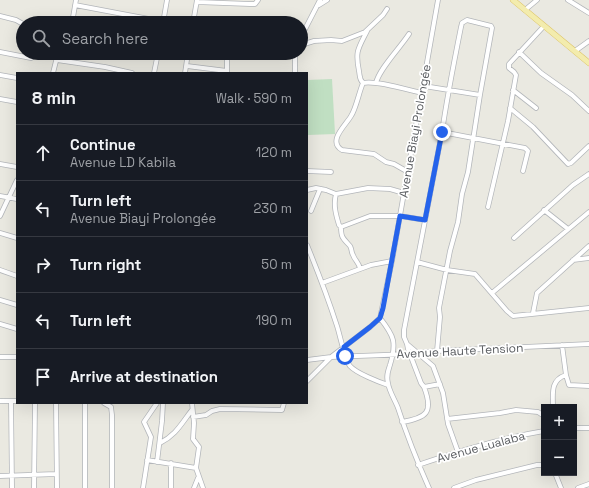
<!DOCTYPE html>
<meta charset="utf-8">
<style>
body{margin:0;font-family:"Space Grotesk",sans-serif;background:#20242c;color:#f1f3f6}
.controls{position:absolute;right:12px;bottom:12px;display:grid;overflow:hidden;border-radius:0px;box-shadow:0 4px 16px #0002}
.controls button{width:36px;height:36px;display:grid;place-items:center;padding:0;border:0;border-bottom:1px solid #363941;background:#171b24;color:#f1f3f6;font:20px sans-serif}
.stop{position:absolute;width:12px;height:12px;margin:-9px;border:3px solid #2563eb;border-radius:50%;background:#fff}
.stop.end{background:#2563eb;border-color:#fff;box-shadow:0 1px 4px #0008}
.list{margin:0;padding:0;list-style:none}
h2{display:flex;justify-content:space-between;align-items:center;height:52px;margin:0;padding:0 16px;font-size:17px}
h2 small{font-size:13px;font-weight:400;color:#9ea1a6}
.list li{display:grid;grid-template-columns:26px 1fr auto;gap:12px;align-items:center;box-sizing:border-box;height:56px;padding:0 16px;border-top:1px solid #363941}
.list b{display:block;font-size:15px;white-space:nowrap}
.list p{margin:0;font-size:13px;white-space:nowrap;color:#9ea1a6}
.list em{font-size:13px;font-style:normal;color:#9ea1a6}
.icon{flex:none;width:22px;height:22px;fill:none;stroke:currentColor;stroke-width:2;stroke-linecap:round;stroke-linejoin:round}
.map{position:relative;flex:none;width:589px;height:488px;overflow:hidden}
.search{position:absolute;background:#171b24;box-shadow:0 4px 16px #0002;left:16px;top:16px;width:292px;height:44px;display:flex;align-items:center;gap:10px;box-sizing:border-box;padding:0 14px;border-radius:22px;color:#9ea1a6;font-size:15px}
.panel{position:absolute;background:#171b24;box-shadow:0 4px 16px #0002;left:16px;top:72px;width:292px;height:332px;border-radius:0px}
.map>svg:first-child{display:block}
.garden{fill:#c0dfc2}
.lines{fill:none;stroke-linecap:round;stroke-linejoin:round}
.minor-casing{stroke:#b3b6ba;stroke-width:5.5}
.major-casing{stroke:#ddc367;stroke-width:6}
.minor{stroke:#fff;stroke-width:4}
.major{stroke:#f3ecad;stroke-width:5}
.route{stroke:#2563eb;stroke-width:5}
.labels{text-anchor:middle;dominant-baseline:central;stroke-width:3.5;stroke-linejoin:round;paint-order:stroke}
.street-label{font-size:12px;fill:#595c60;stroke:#fff}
</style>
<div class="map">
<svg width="589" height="488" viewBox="0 0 589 488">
<rect width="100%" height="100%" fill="#eae9e1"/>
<path class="garden" d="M332,79l3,55 -27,1 -1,-55z"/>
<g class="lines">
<defs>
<path id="minor" d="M568,0l21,13
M197,2l53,2h5l3,-4
M75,5l74,14
M319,5l8,-5
M525,10l12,-10
M0,16l16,4 7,4
M72,23l4,-23
M163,23l4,-23
M193,23l4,-23
M301,37l19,-37
M301,45l13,-4 17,-1 11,1 23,-9 18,-17 4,-6
M575,51l14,-10
M0,52l31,6 2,-1 1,-4
M519,52l22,21 31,22 17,16
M295,53v20
M57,60l48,7 27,6
M187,66l40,5
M53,73l5,-20
M154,73l4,-20
M185,73l3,-20
M227,73v-20
M0,75l17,3
M363,83c-4,-4 -3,-7 -4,-12 -4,-20 -1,-22 8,-40
M376,83c3,-14 24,-35 33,-49
M424,86l56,9 12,-67 -1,-2 -24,-6 -5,3 -1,4c-7,35 -14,70 -19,105l-38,198v7l3,7 26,22 10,27 5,31 10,28
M513,90l23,18
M0,99l17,3
M510,108l23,19 35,37 3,-1 18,-17
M442,132l83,16 3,3 -5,20
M0,164l17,3
M307,171l24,1
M408,172l-14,-8 -8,-2 -12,-8 -32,-4c-15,-9 4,-25 9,-34 5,-7 8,-24 12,-33 13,-3 45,7 59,10
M307,190l9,-2 10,2 10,4 32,-6 22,1 14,4
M336,194c-3,11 0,21 3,31l2,2 29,-11h30l25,4
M0,196l17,3
M488,207l20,-86 8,-46 -2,-3 -5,-4v-4l35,-38
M544,210l24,19
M311,211l9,-22
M0,216l17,-36
M341,227c0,11 2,11 9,19 2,3 1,6 3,9 2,6 6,7 7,14
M0,233l17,5
M514,238l59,-53 16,-11
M307,245c11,27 21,53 30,81 3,9 8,35 13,40 6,7 29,16 38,19
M573,260l16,-2
M417,262l30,8 28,4 32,37 6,5 76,-8
M0,270l17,6
M322,283l49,-18 21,-4
M492,293l97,-81
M0,300l17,5
M533,313l4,-20 52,-47
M380,318c14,18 17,24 10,47 -2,6 -4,11 -2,18 1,8 7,17 10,25 9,28 19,53 31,80
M0,324l17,5
M407,344l1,5 13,34 3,4 16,-3
M437,351l3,-34 -1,-9 11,-57 8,-29 4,-28 6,-22 12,-77
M0,357h17
M307,360l24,-3 39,-30 10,-9 12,-57 46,-261
M566,375l3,10 20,1
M307,381l24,-24 79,-3 27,-3 152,-7
M0,401h17
M11,401l1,87
M56,403l1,85
M104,403l7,4 1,8v73
M192,403l2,20 -1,16 6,8 -3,21 7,20
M553,407c0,-13 -3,-27 13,-32l-4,-30
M193,417l13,-2 6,-4 8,-2 62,1 2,-7
M447,419l53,-6 16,-3 22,2 6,4
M402,422c24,-4 32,-9 22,-35
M574,428h15
M160,443c16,-8 21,-19 32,-33
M147,460l49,8
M157,462l5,-41 1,-18
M418,465c41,-14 83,-27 126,-34
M555,473l6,15
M0,476l56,-2
M34,488l1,-85
M85,488v-85
M143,488l8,-51 -7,-15 13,-19
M171,488v-25
M194,488l4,-10
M454,488l22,-8 61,-15h7
M578,488l11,-4"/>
<path id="major" d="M513,0l76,63"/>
</defs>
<use href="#minor" class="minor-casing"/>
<use href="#major" class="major-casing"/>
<use href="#minor" class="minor"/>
<use href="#major" class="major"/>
</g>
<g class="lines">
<path class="route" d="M345,356l-1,-9 26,-20 10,-9 3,-10 17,-92 25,4 17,-88"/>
</g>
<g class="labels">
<g class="street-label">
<text transform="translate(415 131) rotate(-80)">Avenue Biayi Prolongée</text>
<text transform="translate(460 351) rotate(-3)">Avenue Haute Tension</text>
<text transform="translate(481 447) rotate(-15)">Avenue Lualaba</text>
</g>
</g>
</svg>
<div class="controls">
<button>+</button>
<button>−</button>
</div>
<div class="stop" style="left:345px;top:356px"></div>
<div class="stop end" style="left:442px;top:132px"></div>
<div class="search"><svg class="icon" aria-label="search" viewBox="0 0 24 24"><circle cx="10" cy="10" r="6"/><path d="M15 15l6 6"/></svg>Search here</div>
<section class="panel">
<h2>8 min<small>Walk · 590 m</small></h2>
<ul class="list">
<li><svg class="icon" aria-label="ahead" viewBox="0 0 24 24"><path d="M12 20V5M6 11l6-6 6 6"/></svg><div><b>Continue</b><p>Avenue LD Kabila</p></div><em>120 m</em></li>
<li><svg class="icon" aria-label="left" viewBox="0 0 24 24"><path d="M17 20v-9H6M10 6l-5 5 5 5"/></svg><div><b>Turn left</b><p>Avenue Biayi Prolongée</p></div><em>230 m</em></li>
<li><svg class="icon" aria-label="right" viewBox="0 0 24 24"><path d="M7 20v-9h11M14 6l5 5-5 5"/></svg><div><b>Turn right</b></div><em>50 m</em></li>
<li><svg class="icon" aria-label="left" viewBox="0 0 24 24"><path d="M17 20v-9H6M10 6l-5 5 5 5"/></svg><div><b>Turn left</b></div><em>190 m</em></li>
<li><svg class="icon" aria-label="arrive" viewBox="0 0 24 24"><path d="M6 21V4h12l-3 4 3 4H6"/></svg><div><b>Arrive at destination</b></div></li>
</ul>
</section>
</div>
